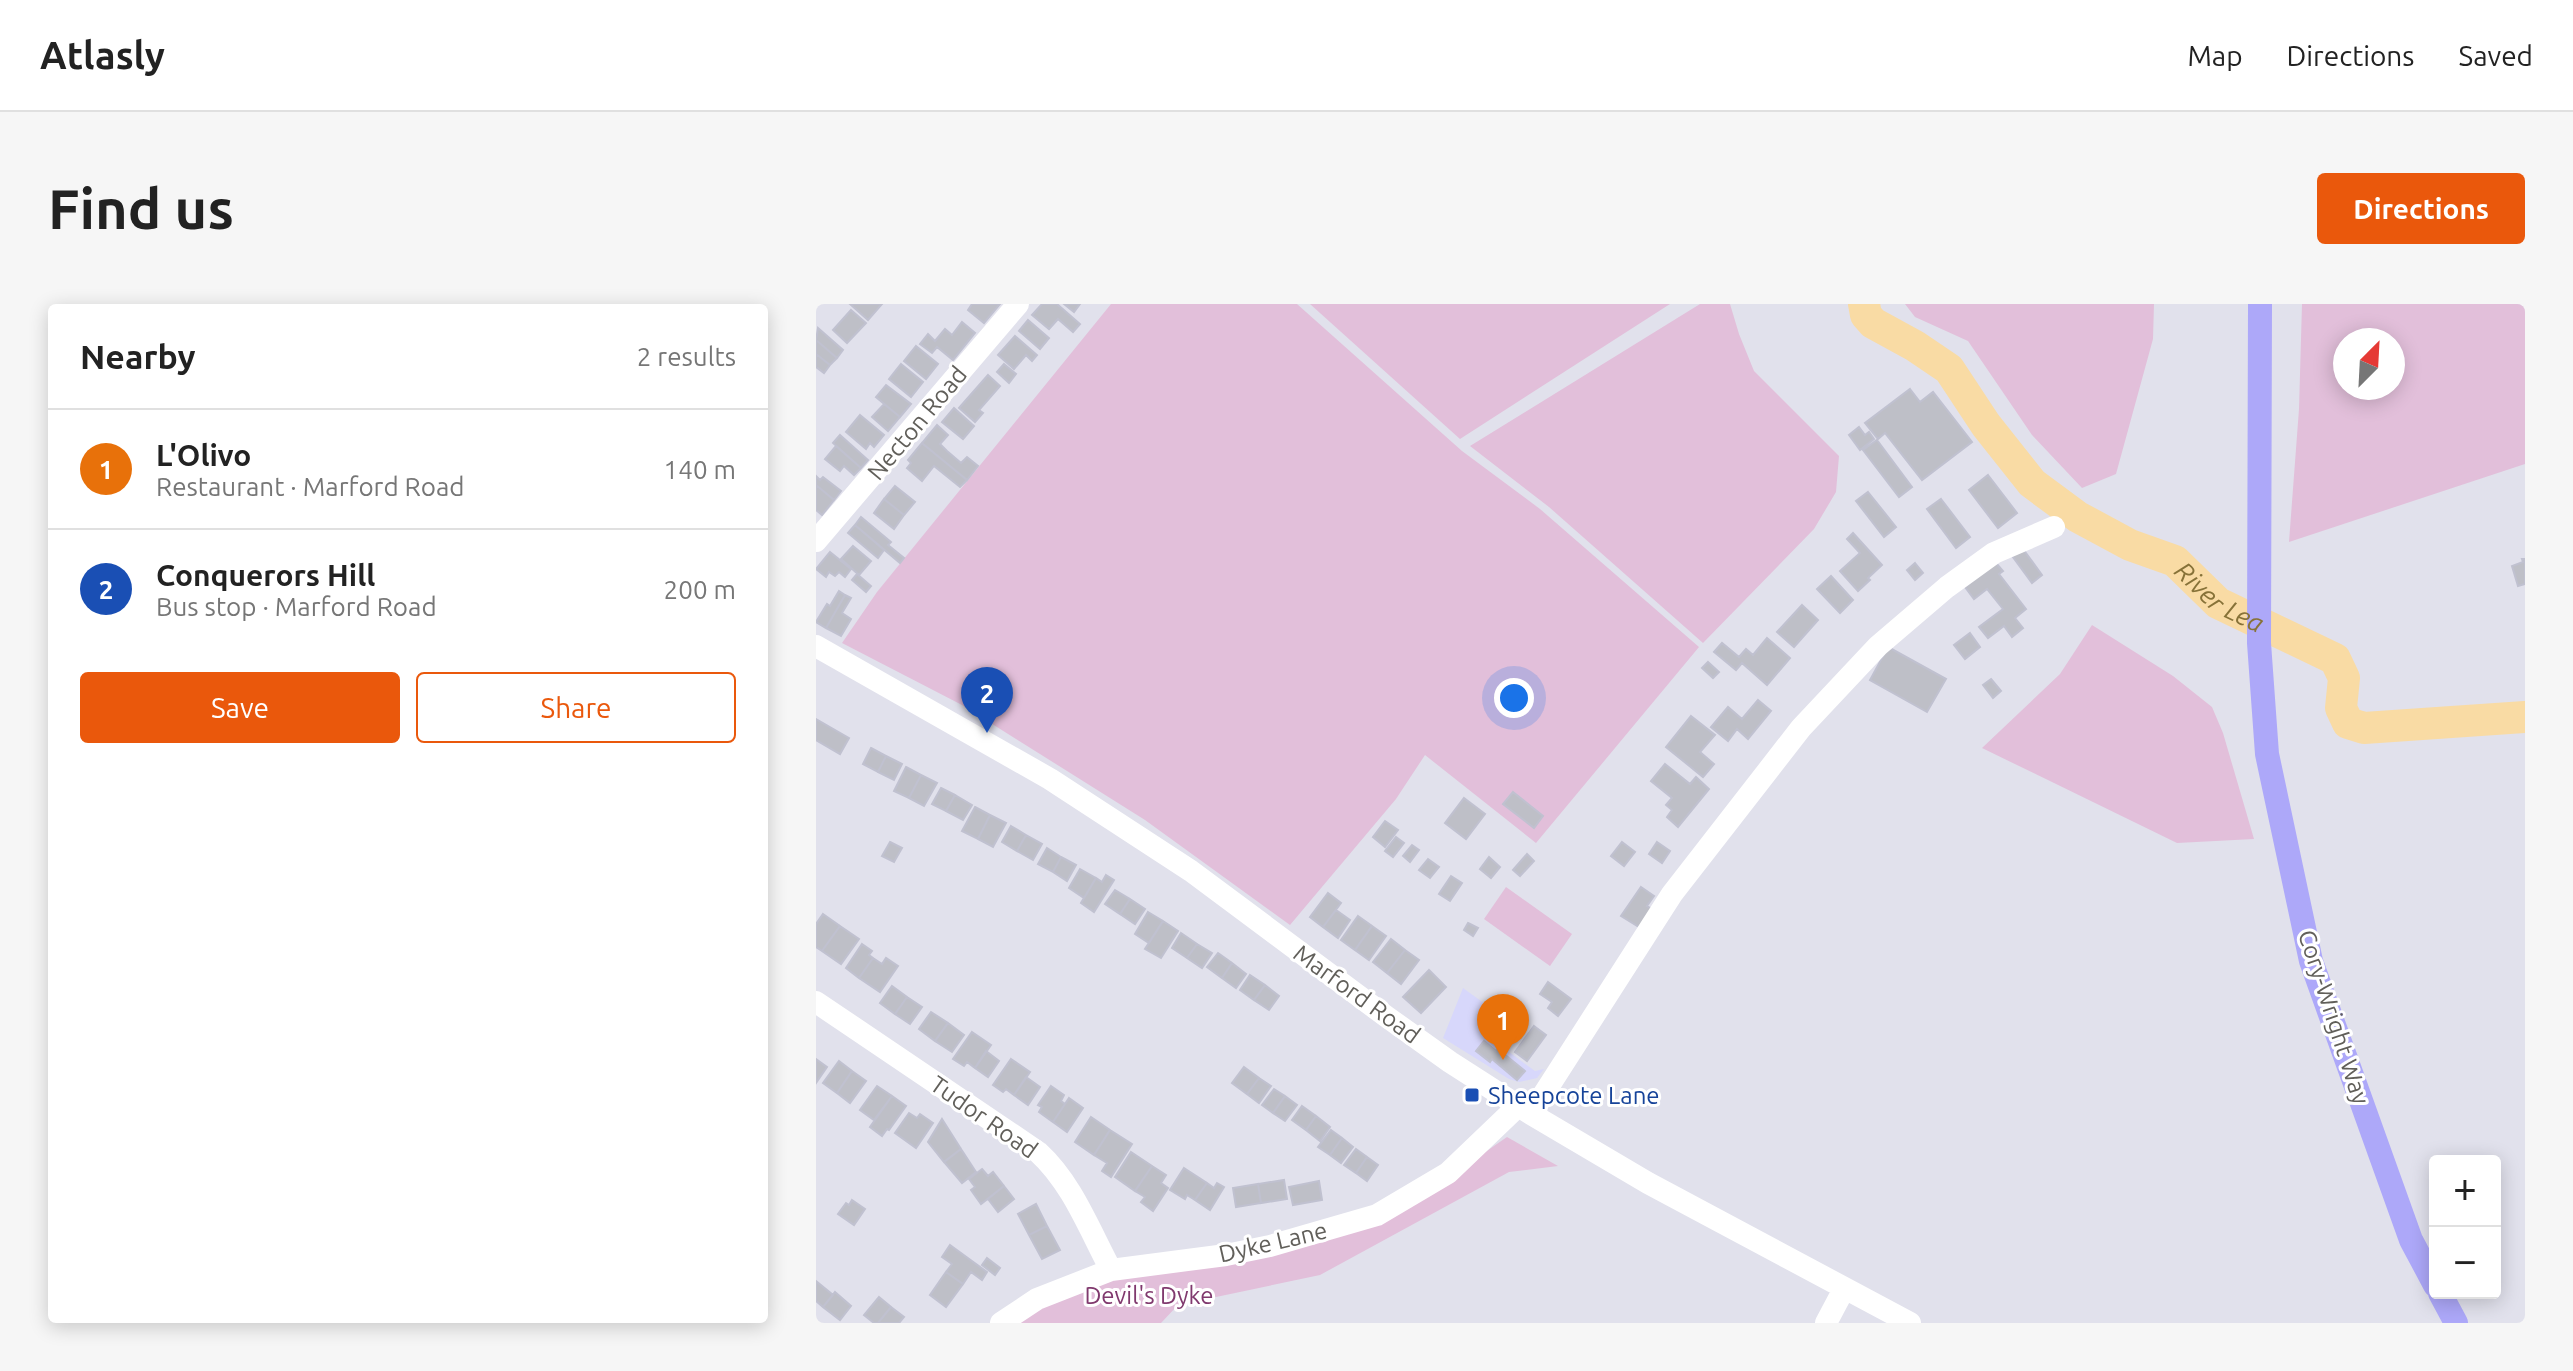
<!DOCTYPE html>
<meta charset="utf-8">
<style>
body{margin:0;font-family:Ubuntu,sans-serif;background:#f6f6f6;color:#222}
.controls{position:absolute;right:24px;bottom:24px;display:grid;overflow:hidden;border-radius:8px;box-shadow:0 4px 20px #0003}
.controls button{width:72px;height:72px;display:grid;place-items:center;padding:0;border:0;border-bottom:2px solid #e0e0e0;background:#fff;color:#222;font:40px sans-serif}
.compass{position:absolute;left:1517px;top:24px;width:72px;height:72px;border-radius:50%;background:#fff;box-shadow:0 4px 20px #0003;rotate:24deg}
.you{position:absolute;left:698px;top:394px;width:28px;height:28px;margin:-20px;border:6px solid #fff;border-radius:50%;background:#1a73e8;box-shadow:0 0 0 12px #1a73e833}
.badge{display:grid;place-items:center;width:52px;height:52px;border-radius:50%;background:#ea580c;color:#fff;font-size:26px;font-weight:700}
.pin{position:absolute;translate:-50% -66px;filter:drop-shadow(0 2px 4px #0008)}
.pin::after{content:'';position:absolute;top:42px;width:28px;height:24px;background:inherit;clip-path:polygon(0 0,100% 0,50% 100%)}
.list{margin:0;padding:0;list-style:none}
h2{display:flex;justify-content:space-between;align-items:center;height:104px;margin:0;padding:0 32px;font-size:34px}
h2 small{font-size:26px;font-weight:400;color:#767676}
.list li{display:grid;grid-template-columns:52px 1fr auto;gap:24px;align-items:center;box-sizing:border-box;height:120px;padding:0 32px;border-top:2px solid #e0e0e0}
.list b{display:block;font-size:30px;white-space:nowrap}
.list p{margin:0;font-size:26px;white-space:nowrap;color:#767676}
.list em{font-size:26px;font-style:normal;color:#767676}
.actions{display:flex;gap:16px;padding:24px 32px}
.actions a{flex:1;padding:18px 0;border:2px solid #ea580c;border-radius:8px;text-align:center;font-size:28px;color:#ea580c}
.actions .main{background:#ea580c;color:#fff}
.map{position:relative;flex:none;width:1709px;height:1019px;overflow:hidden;border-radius:8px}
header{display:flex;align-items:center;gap:48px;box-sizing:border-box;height:112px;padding:0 40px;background:#fff;border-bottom:2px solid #e0e0e0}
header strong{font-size:38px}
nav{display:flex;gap:44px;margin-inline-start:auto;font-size:28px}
.intro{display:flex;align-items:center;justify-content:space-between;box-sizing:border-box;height:192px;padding:0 48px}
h1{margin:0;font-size:56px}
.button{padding:20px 36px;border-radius:8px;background:#ea580c;color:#fff;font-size:28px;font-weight:700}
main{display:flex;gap:48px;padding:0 48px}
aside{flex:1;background:#fff;border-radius:8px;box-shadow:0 4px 20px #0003}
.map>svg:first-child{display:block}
.commercial{fill:#d7d7fb}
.green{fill:#e2bfda;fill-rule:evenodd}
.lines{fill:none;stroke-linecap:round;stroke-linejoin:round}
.river{stroke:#f9dba4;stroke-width:32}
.building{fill:#bebfc7;stroke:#c0c1d0;stroke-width:2}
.minor{stroke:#fff;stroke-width:22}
.major{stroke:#ada8f9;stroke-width:24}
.transit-dot{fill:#1a4fb4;stroke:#fff;stroke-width:3}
.labels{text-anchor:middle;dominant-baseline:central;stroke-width:6;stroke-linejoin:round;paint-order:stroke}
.street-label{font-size:24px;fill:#615f5a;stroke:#fff}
.transit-label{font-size:24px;fill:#164399;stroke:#fff;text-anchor:start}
.park-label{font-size:24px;fill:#80396e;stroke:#fff}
.water-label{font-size:26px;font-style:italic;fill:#877238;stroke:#fff}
</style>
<header>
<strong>Atlasly</strong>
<nav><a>Map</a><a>Directions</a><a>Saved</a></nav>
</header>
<div class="intro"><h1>Find us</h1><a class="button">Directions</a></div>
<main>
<aside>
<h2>Nearby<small>2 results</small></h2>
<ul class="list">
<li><span class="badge" style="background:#e8710a">1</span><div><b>L'Olivo</b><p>Restaurant · Marford Road</p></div><em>140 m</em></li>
<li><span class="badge" style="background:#1a4fb4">2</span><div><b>Conquerors Hill</b><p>Bus stop · Marford Road</p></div><em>200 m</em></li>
</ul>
<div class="actions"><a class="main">Save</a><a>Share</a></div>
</aside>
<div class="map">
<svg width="1709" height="1019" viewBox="0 0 1709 1019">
<rect width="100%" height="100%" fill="#e1e1ec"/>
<path class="commercial" d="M647,684l40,29 -13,21 45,33 9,-2 -7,9 -18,4 -10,-3 -66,-41z"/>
<path class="green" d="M295,0h186l165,147 78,58 159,138 -163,196 -111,-88 -29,44 -106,126 -145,-105 -183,-115 -120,-62 35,-51z
M494,0h360l-210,135z
M884,0h30l9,30 15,37 85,85 -3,36 -22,37 -111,114 -154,-136 -79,-61z
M1089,0h249l-1,35 -37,135 -34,14 -50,-53 -64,-94 -53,-24z
M1486,0h223v160l-236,78 10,-133zM1529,36h48v48h-48z
M1276,321l81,51 39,31 11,26 31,106 -77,4 -195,-95 78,-74z
M690,583l66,47 -22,32 -66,-47z
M691,833l51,29 -49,6 -189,103 -142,30 -17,18h-147l30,-19 83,-34 257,-54 71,-43z"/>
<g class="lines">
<path class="river" id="s1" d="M1048,0l2,11 7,8 42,23 34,23 37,56 46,58 46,34 52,28 45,16 43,42 117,56 9,19 -3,30 7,15 16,5 161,-11"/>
</g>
<path class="building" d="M34,0h32l-14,16z
M156,0h28l-16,19 -16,-13z
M226,0h15l23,20 -7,8 -15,-13 -9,10 -17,-14z
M248,0h16l-6,8z
M35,6l15,13 -19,20 -14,-13z
M212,16l21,18 -9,11 -21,-18z
M146,18l13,11 -22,27 -16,-13 -5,6 -12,-9 8,-10 7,7 10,-12 7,6z
M2,24l25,22 -6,8 -21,-18z
M199,32l22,19 -5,6 -6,-6 -12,14 -16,-14z
M0,36l21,18 -7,7 -14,-11z
M100,42l22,18 -12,15 -22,-18z
M0,50l14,11 -6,8 -8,-6z
M85,60l22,18 -12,15 -22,-18z
M188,60l12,10 -7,9 -12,-11z
M172,71l12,11 -21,24 4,3 -8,9 -16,-14z
M70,81l25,19 -11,13 -24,-20z
M1094,85l10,13 13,-10 39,50 -50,38 -37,-47 -7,6 -13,-16z
M68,100l16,13 -12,14 -16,-14z
M138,104l20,18 -11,13 -21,-17z
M44,111l24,20 -10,12 -4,-4 -4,6 -20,-17z
M121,121l11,10 -8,9 7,7 14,12 6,-6 11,9 -11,14 -45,-37z
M1043,123l6,8 4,-3 5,7 -14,11 -11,-15z
M24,131l28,25 -7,8 -28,-25z
M1061,136l35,47 -13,10 -36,-47z
M106,139l45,37 -7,7 -26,-21 -12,15 -15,-13 4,-5 -3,-3z
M20,142l25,22 -7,7 -10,-9 -4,5 -15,-12z
M1172,171l29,38 -19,15 -29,-38z
M0,172l4,4 3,-3 18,14 -7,9 -18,-15z
M0,181l18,15 -12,15 -6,-5z
M79,182l20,16 -11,13 -20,-16z
M1052,188l28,35 -12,10 -28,-36z
M68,195l20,16 -10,14 -20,-16z
M1125,195l29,38 -14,11 -29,-39z
M45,213l30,25 -3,3 16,13 -4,5 -45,-38z
M39,221l29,25 -6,8 -30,-25z
M1037,229l29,32 -14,13 2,2 -12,11 -18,-20 20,-18 -13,-14z
M37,242l18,15 -12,14 -18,-16z
M1207,245l19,26 -10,8 -22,-30z
M14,248l21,17 -6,8 -6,-5 -4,4 -6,-4 -3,5 -10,-8z
M1706,255h3v25l-7,2 -6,-20 11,-4z
M1099,259l8,10 -8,7 -8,-10z
M1180,259l7,8 -4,3 27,35 -11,9 8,10 -11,9 -8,-11 -16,12 -9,-11 24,-18 -16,-20 -13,10 -9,-12z
M41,270l14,12 -5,6 -14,-12z
M1015,272l22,24 -13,13 -23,-24z
M23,287l6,4 -19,33 -10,-6 11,-18 3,2z
M29,291l6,3 -9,15 9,6 -10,17 -15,-8z
M986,301l16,15 -24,27 -17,-15z
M1154,329l10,14 -15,12 -11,-14z
M951,334l23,20 -23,27 -25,-22 -6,7 -22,-18 8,-9 17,14 7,-8 7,6z
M1072,343l58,32 -19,33 -57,-32z
M892,358l11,10 -6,6 -11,-10z
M1175,375l10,12 -8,7 -10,-13z
M942,396l13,11 -23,28 -11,-10 -9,12 -17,-14 17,-20 14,12z
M875,412l24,19 -15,17 14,12 -11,13 -37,-30z
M0,415l33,19 -9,16 -24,-14z
M55,444l15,8 -8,16 -15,-8z
M70,452l16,8 -8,16 -16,-8z
M849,460l25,20 6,-7 13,12 -31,38 -11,-10 5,-7 -6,-5 6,-7 -21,-17z
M90,463l15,8 -12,23 -15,-7z
M105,471l16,8 -13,23 -15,-8z
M125,484l14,7 -9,16 -14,-7z
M697,488l30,24 -9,12 -31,-24z
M139,491l17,10 -9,15 -17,-9z
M648,494l21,16 -19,25 -21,-16z
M159,503l15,8 -12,24 -16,-8z
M174,511l16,8 -13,24 -15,-8z
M569,517l13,9 -13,17 -12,-10z
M195,522l15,9 -9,16 -15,-9z
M210,531l16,9 -9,16 -16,-9z
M580,533l8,6 -11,14 -8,-6z
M74,538l12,6 -8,14 -12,-6z
M806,538l13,10 -11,14 -13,-10z
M841,538l13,9 -8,12 -13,-9z
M596,541l7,5 -9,12 -7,-6z
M231,544l14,9 -8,15 -15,-8z
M711,550l7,7 -14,15 -7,-6z
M245,553l15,8 -9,16 -14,-9z
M673,553l11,10 -9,11 -11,-9z
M612,555l11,8 -9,11 -11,-8z
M264,565l16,9 -12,20 -15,-10z
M290,571l8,5 -20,32 -13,-9 15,-25 6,4z
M635,572l11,7 -12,18 -11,-7z
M825,583l13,9 -7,10 8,5 -13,18 -21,-13z
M299,586l15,9 -10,15 -15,-10z
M512,589l13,10 -18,24 -13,-10z
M314,595l15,10 -10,15 -15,-10z
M520,606l14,10 -12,18 -15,-11z
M332,608l15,9 -14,22 -14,-9z
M7,610l17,12 -18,25 -6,-4v-23z
M542,612l14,10 -17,24 -14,-10z
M347,617l15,10 -17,27 -16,-9z
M652,619l10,5 -5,8 -9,-6z
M24,622l19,13 -18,25 -19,-13z
M556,622l14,10 -17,24 -14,-10z
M365,629l16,11 -10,14 -15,-10z
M575,635l14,11 -18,23 -14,-11z
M46,640l10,7 -3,4 4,3 -14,20 -13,-10z
M381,640l15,9 -10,15 -15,-10z
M589,646l14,10 -18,24 -14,-11z
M402,649l14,10 -10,15 -15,-11z
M57,654l9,6 4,-6 12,8 -18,26 -21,-14z
M416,659l14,11 -10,14 -14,-10z
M613,666l17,17 -25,26 -18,-16z
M434,671l15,10 -11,15 -14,-10z
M732,678l23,17 -13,17 -10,-8 4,-6 -12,-8z
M449,681l14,11 -10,14 -15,-10z
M76,682l15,11 -12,17 -15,-11z
M91,693l15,10 -12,17 -15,-10z
M115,708l17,11 -13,18 -16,-12z
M132,719l16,12 -12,17 -17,-11z
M718,722l12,9 -19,26 -12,-9z
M156,728l19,13 -16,23 -8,-6 -3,4 -11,-7z
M668,737l12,10 2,-2 27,22 -8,9 -25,-21 -2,3 -14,-11z
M170,747l13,10 -11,16 -13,-9z
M0,755l11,8 -11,16z
M195,755l19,13 -16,23 -8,-6 -3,3 -10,-7z
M23,757l13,10 -15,22 -14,-10z
M428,763l15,11 -12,16 -15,-11z
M36,767l14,10 -16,22 -13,-10z
M210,773l14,10 -12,18 -14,-10z
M443,774l12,8 -12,17 -12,-9z
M61,782l15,10 -18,24 -14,-10z
M235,782l13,9 -3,6 4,3 -12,18 -14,-10 3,-5 -4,-2z
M458,785l11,7 -12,17 -11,-8z
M76,792l14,10 -17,24 -2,-1 -5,7 -12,-9z
M469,792l12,9 -12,16 -12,-8z
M253,794l14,10 -16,24 -14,-10z
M486,802l14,10 -10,14 -14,-10z
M93,809l8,5 3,-4 13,9 -17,25 -21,-15z
M500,812l14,11 -10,14 -14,-11z
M275,813l19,13 -16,25 -19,-13z
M126,815l19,30 -17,13 -16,-20z
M294,826l22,14 -21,33 -9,-6 5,-8 -13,-8z
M515,826l11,8 -12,17 -12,-8z
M526,834l11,9 -12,16 -11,-8z
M145,845l15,23 -14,11 -18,-21z
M540,845l11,8 -11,16 -12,-8z
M315,848l21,14 -17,25 -20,-14z
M551,853l11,8 -11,16 -11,-8z
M336,862l14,9 -5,8 7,5 -15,23 -12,-9 4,-5 -10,-6z
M368,864l23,15 -12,17 -8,-5 -2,4 -15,-9z
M166,865l6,7 5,-4 11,14 -23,18 -10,-14 4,-3 -6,-8z
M468,876l3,19 -26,4 -3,-19z
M503,877l3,19 -29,5 -4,-18z
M391,879l7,5 3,-5 7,4 -14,23 -15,-10z
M442,880l3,19 -25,4 -3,-19z
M188,882l10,13 -16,13 -10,-13z
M36,896l13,9 -11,16 -16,-11 8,-11 3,2z
M220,900l11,22 -18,9 -11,-21z
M231,922l13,24 -18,9 -13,-24z
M134,941l37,27 -5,8 -11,-8 -8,12 -17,-12 6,-8 -10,-7z
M171,954l13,10 -5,7 -13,-10z
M130,968l17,12 -17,23 -16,-12z
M0,977l17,14 -10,12 -7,-6z
M19,988l16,14 -11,14 -17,-13z
M63,993l12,10 -13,16h-4l-10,-8z
M75,1003l13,10 -5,6h-21z"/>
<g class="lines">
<path class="minor" d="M0,237l202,-237
M0,342l234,133 141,92 196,146 63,45 81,52 117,69 262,140
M0,698l222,150c34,31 51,77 73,118
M715,810l141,-220 129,-166 77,-82 69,-59 47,-34 60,-26
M185,1019l36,-24 74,-29 115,-15 44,-9 107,-31 71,-42 70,-67
M1010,1019l18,-34"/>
<path class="major" d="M1444,0l-1,339 8,111 44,207 100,279 24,45
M1624,989l16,30"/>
</g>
<rect class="transit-dot" x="648" y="783" width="16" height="16" rx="4"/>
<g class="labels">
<g class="street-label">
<text transform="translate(101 119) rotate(-50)">Necton Road</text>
<text transform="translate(541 690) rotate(36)">Marford Road</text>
<text transform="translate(1518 713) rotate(72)">Cory-Wright Way</text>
<text transform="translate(168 813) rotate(35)">Tudor Road</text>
<text transform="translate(457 938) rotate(-13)">Dyke Lane</text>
</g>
<g class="transit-label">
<text x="672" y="791">Sheepcote Lane</text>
</g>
<g class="park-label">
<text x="333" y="991">Devil's Dyke</text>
</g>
<g class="water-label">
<text stroke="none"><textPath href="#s1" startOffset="474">River Lea</textPath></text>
</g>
</g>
</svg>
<div class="controls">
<button>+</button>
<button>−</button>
</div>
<svg class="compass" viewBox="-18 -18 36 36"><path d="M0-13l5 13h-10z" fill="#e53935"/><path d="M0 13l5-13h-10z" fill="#767676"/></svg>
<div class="you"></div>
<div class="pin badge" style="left:687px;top:756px;background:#e8710a">1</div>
<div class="pin badge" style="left:171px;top:429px;background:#1a4fb4">2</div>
</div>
</main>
